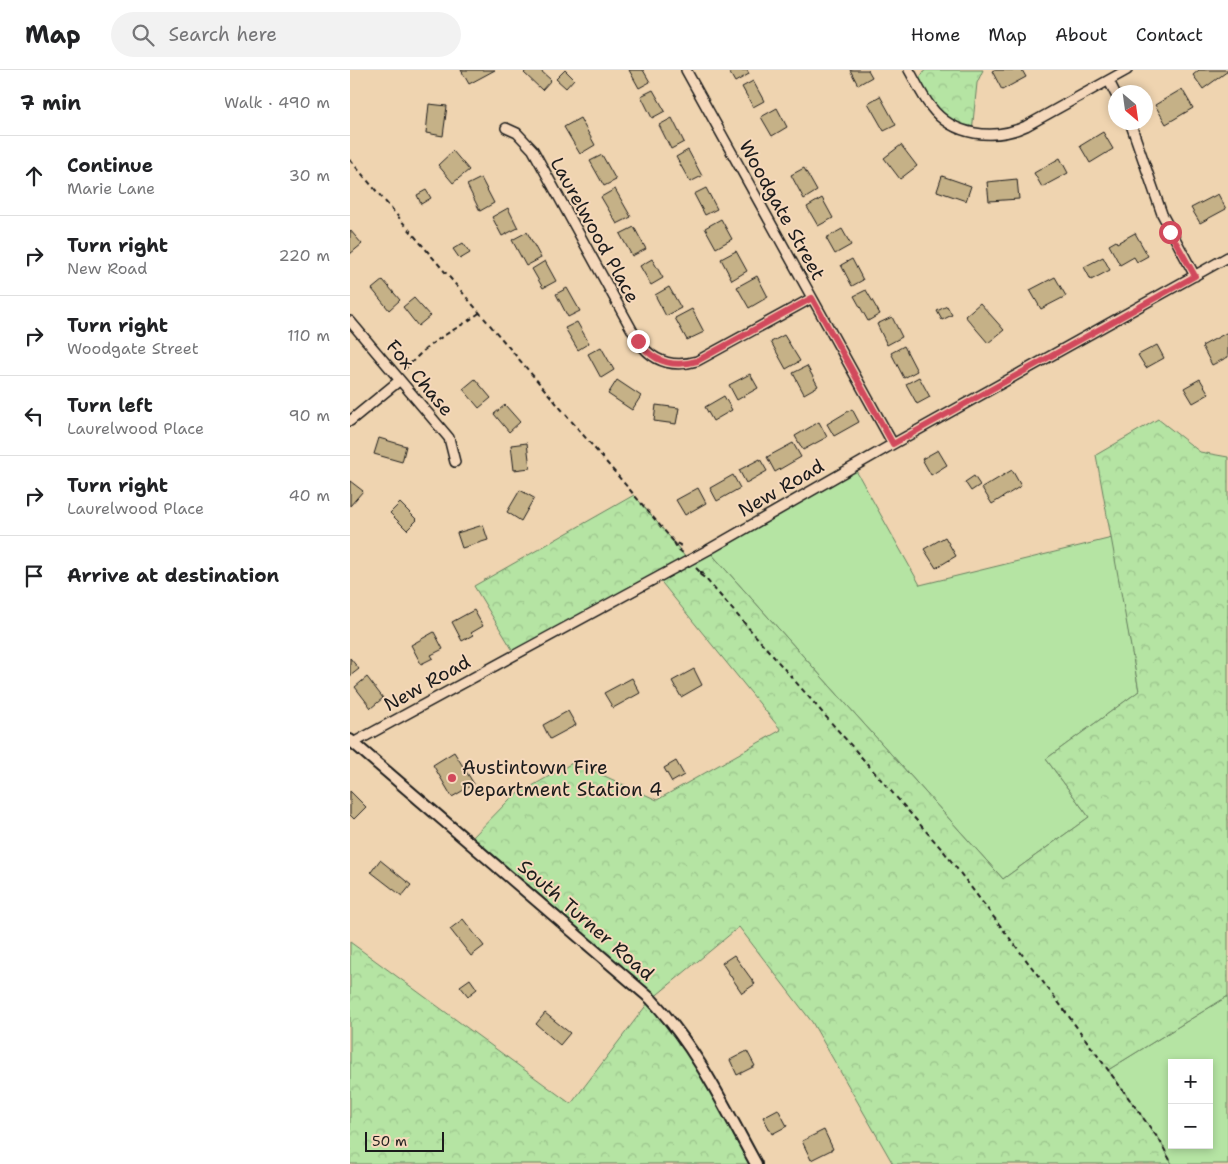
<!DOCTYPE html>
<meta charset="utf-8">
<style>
body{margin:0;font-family:"Shantell Sans",sans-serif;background:#f2f2f2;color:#202124}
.controls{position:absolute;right:15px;bottom:15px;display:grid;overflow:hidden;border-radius:0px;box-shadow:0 2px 8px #0003}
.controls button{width:45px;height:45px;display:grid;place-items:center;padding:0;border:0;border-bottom:1px solid #e0e0e0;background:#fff;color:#202124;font:25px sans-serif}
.compass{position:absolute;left:758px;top:15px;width:45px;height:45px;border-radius:50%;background:#fff;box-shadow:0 2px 8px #0003;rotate:151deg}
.scale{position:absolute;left:15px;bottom:12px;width:79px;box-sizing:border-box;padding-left:5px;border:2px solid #1c1c1c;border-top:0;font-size:14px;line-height:18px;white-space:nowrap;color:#1c1c1c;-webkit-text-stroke:4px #f5d8bb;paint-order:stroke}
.stop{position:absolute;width:15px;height:15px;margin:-11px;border:4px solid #d1495b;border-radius:50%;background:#fff}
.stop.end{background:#d1495b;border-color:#fff;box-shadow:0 1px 5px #0008}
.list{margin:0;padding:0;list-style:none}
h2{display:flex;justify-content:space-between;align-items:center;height:65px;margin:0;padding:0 20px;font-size:21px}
h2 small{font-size:16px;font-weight:400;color:#757577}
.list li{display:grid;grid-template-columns:32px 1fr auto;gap:15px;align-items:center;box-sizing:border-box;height:80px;padding:0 20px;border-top:1px solid #e0e0e0}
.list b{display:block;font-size:19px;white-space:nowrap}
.list p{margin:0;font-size:16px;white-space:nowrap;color:#757577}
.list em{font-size:16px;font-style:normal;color:#757577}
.icon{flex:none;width:28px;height:28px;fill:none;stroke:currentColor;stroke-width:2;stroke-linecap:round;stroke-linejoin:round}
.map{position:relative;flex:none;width:878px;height:1094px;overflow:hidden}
header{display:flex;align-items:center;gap:30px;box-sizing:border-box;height:70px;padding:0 25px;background:#fff;border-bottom:1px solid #e0e0e0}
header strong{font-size:24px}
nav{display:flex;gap:28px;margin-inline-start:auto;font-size:18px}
.search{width:350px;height:45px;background:#f2f2f2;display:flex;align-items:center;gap:12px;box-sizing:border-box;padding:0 18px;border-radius:28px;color:#757577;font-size:19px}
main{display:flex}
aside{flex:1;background:#fff}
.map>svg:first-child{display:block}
.green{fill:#b5e4a3;stroke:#688060;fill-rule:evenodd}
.forest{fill:url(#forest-crowns);stroke:#688060}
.building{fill:#c5b187;stroke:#1c1c1c}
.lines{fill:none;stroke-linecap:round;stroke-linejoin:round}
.minor-casing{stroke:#1c1c1c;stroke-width:12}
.tertiary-casing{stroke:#1c1c1c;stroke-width:14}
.path{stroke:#1c1c1c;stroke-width:2;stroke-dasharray:5 4;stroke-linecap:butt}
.minor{stroke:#f5d8bb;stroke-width:9}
.tertiary{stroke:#f5d8bb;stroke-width:10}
.route{stroke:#d1495b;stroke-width:6}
.poi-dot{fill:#d1495b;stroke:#f5d8bb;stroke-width:2}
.labels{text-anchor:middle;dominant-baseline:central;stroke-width:4;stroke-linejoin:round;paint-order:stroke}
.street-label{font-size:19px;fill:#1c1c1c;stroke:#f5d8bb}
.poi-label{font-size:19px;fill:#1c1c1c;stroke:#f5d8bb;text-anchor:start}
</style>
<header>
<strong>Map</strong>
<div class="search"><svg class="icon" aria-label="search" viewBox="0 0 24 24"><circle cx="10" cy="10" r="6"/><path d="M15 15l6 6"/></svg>Search here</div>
<nav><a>Home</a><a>Map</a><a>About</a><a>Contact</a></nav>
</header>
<main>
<aside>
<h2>7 min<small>Walk · 490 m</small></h2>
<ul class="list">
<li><svg class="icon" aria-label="ahead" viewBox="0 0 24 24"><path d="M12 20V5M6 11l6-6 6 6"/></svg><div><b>Continue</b><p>Marie Lane</p></div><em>30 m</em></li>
<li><svg class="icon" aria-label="right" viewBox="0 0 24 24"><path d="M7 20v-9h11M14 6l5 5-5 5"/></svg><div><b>Turn right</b><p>New Road</p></div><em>220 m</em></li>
<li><svg class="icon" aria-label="right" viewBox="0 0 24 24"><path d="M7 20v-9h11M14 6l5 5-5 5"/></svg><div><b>Turn right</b><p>Woodgate Street</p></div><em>110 m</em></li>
<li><svg class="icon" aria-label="left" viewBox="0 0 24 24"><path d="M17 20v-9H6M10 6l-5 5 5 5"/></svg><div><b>Turn left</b><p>Laurelwood Place</p></div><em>90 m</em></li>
<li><svg class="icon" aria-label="right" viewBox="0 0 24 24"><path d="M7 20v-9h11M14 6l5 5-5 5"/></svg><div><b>Turn right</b><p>Laurelwood Place</p></div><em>40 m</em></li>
<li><svg class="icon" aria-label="arrive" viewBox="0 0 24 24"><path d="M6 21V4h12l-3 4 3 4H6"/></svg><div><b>Arrive at destination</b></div></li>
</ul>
</aside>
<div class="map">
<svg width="878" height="1094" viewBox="0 0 878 1094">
<defs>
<pattern id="forest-crowns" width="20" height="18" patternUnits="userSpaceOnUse" patternTransform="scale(1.25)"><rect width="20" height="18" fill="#b5e4a3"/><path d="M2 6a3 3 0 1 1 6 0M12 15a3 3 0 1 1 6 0" fill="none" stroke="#9bc38c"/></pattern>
</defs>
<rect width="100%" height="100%" fill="#efd4b0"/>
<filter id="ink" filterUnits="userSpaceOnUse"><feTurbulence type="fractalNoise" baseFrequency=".02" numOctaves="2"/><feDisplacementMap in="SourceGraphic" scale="10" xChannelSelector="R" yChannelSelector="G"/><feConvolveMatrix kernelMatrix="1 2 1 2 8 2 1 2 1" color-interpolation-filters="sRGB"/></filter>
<g filter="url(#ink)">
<path class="green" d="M504,397l66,118 192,-47 27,153 -93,68 43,58 -86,62 -295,-329z
M878,926v168h-56l-12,-23 -52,-71zM822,993h37v82h-37z"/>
<path class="forest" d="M575,0h58l-6,13 -5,49 -25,-10 -31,-39z
M808,349l42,33 28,5v539l-120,74 52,71 12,23h-279l-81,-142 -73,-95 -87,72 15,17 89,148h-406v-222l221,162 80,-105 -183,-157 43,-44 63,-36 83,38 124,-70 -123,-152 -143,76 -41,-68 160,-91 40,47 14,19 20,-11 295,329 86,-62 -43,-58 93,-68 -43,-236z"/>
<path class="building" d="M111,0h34l-26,14z
M177,0h13l11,10 -9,10 -18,-17z
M215,0l9,9 -8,9 -10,-9z
M279,0h14l7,12 -11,6z
M378,0h19l2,4 -14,8z
M500,0h18l4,7 -14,8z
M644,0h28l4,7 -24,13 -10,-19z
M849,0h29v1l-25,18 -10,-14z
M403,11l11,20 -11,6 -11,-20z
M832,19l11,19 -27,16 -11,-19z
M303,20l12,21 -13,7 -11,-22z
M530,26l16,29 -12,6 -16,-28z
M79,34l18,2 -4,30 -17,-3z
M427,38l10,19 -15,9 -11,-19z
M230,48l15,27 -15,9 -16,-27z
M322,48l12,24 -13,7 -12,-24z
M753,62l10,17 -23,14 -10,-17z
M551,75l16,21 -17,13 -16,-21z
M338,80l14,26 -12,6 -14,-25z
M103,81l16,19 -16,13 -15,-18z
M252,85l14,25 -12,6 -14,-25z
M710,88l8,15 -26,14 -8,-14z
M454,98l13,23 -13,8 -13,-24z
M592,106l29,10 -5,15 -29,-10z
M131,108l13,25 -14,8 -13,-26z
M667,109l2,20 -30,2 -2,-19z
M356,118l11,21 -12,6 -11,-21z
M265,119l16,28 -14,7 -16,-27z
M76,120l5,8 -10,6 -4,-9z
M868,124l8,15 -26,14 -9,-15z
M472,128l11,20 -15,8 -11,-19z
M158,138l10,20 -16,8 -10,-19z
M371,149l11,20 -16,9 -11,-20z
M284,157l12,22 -14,7 -12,-22z
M492,159l9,16 -16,9 -9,-16z
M0,160l12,14 -12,10z
M177,162l14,26 -15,8 -14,-26z
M785,163l13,23 -11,6 -3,-5 -14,8 -11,-20 7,-4 1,2z
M113,173l7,10 -10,6 -7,-10z
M386,181l11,20 -15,9 -11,-21z
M753,187l7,13 -19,10 -7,-13z
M302,189l11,19 -12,7 -11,-19z
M502,189l11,21 -11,6 -11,-21z
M195,191l11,20 -13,7 -11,-19z
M407,206l11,21 -19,11 -12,-21z
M705,207l11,19 -25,13 -11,-19z
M33,210l17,20 -11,10 -17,-21z
M319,217l12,21 -15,8 -11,-21z
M217,218l13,23 -12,6 -12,-23z
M516,220l14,24 -12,7 -14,-25z
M64,228l16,18 -12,10 -15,-19z
M630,233l24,27 -16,13 -23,-27z
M597,236l5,9 -10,5 -5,-9z
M342,239l12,23 -17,8 -12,-22z
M542,247l10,20 -15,8 -10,-21z
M227,252l12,21 -11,7 -13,-22z
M878,262v25l-16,8 -10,-19z
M434,265l16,26 -14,8 -15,-27z
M807,275l7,13 -18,10 -8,-13z
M554,276l13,25 -13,7 -13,-25z
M251,277l13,23 -13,8 -13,-24z
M457,296l11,20 -14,8 -11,-21z
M400,304l8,14 -21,12 -8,-15z
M569,307l11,20 -13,7 -11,-20z
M125,309l16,19 -12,10 -16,-19z
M850,309l9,15 -16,9 -9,-15z
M267,310l24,16 -9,14 -24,-16z
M374,326l8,14 -19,11 -8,-14z
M155,335l15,17 -11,10 -15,-18z
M306,335l23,3 -3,16 -22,-3z
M502,339l7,13 -25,14 -7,-12z
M469,352l8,15 -24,13 -8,-14z
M29,368l27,8 -4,16 -28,-8z
M177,373l3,25 -16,2 -3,-25z
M443,373l8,14 -26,15 -8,-15z
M588,380l9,15 -16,10 -9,-16z
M410,389l7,12 -21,12 -7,-13z
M662,400l9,16 -29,18 -10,-16z
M383,405l7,13 -23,13 -7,-13z
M624,406l6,9 -9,6 -6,-9z
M0,411l13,10 -13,15z
M348,418l8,15 -21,12 -9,-15z
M170,420l14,8 -13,23 -14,-9z
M50,433l17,17 -10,10 -17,-17z
M133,455l5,15 -26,8 -5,-15z
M595,467l11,19 -20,12 -12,-19z
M124,540l9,16 -12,7 2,2 -11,6 -10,-19z
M84,562l9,17 -12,6 2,3 -12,6 -10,-19z
M0,588l9,11 -9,7z
M344,599l8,16 -21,12 -9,-16z
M17,607l16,21 -12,10 -16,-21z
M282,608l8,15 -27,15 -9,-15z
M218,641l8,14 -26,14 -7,-14z
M104,682l20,32 -22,13 -19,-32z
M326,691l8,14 -12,7 -8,-14z
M0,721l16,16 -12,12 -4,-4z
M30,790l31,25 -9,11 -31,-24z
M113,849l21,27 -13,10 -21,-27z
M384,885l21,29 -13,9 -20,-30z
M120,909l7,10 -9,7 -8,-10z
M195,943l25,20 -10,12 -24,-21z
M397,981l8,15 -18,9 -7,-15z
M428,1039l9,17 -15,8 -9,-17z
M474,1060l9,19 -22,11 -9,-19z"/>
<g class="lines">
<defs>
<path id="minor" d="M336,0l207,374
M559,0c7,12 13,26 22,37 22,29 63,34 95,19l101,-56
M759,11l7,14
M780,52l32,92 33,62
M156,58l11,5 16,17 105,191c15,21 35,27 59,20l115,-63
M0,251l99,117 6,24
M0,351l50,-41
M3,673l355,-193 185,-106 335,-187"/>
<path id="tertiary" d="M0,670l301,259c46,49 73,107 105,165"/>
</defs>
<use href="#minor" class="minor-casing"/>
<use href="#tertiary" class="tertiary-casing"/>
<path class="path" d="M0,90l324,382 6,3 -1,3
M54,300c10,-10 20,-21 32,-29 14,-10 29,-17 43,-28
M324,472l3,6 6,5
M346,498l4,4 -1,2 6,4 240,275 117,154 98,134 12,23
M350,502h2l3,6"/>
<use href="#minor" class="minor"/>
<use href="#tertiary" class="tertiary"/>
</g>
</g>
<g class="lines" filter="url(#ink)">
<path class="route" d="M288,271c15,21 35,27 59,20l115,-63 81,146 302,-168 -25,-44"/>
</g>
<circle class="poi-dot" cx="102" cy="708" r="5"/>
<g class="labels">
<g class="street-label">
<text transform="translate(432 140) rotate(61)">Woodgate Street</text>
<text transform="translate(245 160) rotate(61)">Laurelwood Place</text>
<text transform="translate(70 308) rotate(50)">Fox Chase</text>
<text transform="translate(431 418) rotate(-30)">New Road</text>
<text transform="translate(77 613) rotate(-29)">New Road</text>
<text transform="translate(236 850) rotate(41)">South Turner Road</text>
</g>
<g class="poi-label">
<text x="112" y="697">Austintown Fire<tspan x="112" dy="22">Department Station 4</tspan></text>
</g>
</g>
</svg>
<div class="controls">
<button>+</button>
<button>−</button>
</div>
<svg class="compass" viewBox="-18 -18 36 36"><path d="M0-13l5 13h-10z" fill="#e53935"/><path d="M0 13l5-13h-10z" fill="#757577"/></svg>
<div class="scale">50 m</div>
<div class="stop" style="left:820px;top:162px"></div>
<div class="stop end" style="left:288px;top:271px"></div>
</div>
</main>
